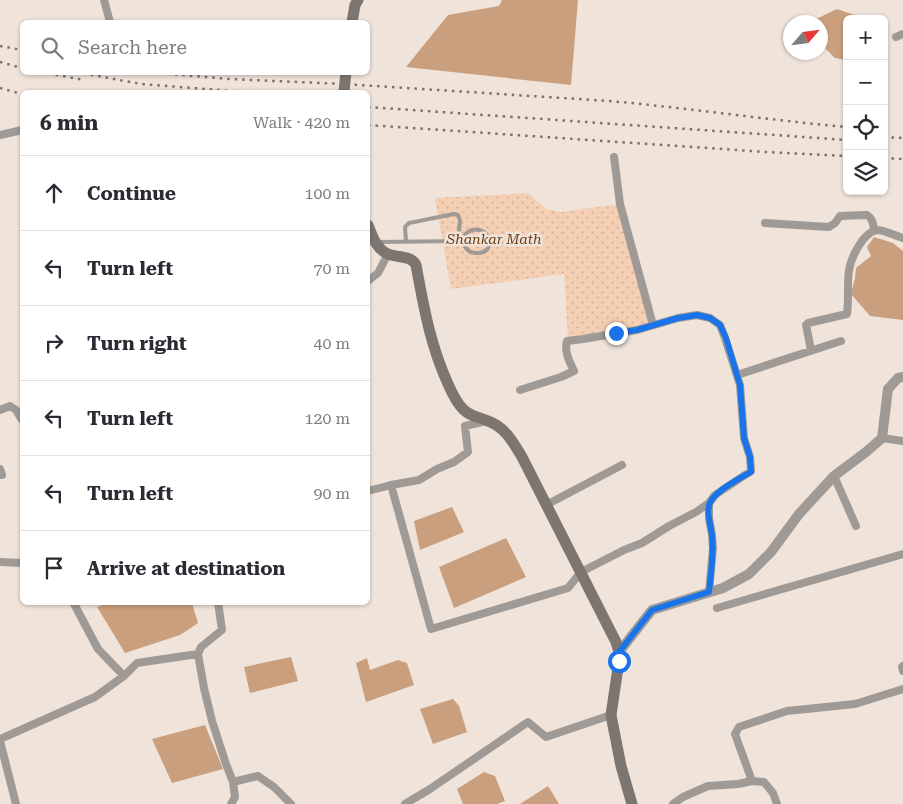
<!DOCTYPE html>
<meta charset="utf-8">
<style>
body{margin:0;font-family:"Roboto Serif",serif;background:#f7f7f7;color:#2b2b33}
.controls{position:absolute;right:15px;top:15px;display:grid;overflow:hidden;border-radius:8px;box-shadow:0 1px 4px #0004}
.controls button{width:45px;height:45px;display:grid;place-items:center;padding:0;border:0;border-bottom:1px solid #e1e1e2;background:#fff;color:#2b2b33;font:25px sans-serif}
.compass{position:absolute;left:783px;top:15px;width:45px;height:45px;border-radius:50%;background:#fff;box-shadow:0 1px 4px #0004;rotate:62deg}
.stop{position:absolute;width:15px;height:15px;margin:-11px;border:4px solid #1a73e8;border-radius:50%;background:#fff}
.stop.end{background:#1a73e8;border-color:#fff;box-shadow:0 1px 5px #0008}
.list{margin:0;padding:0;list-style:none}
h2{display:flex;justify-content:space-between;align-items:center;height:65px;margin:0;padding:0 20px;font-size:21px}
h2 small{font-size:16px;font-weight:400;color:#7c7c81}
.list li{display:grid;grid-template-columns:32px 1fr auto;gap:15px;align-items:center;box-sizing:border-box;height:75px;padding:0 20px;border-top:1px solid #e1e1e2}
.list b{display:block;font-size:19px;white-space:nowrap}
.list em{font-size:16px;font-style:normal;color:#7c7c81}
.icon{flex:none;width:28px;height:28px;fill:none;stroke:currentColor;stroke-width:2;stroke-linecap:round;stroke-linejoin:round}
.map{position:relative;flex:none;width:903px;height:804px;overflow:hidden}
.search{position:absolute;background:#fff;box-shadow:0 1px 4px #0004;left:20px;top:20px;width:350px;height:55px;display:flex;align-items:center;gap:12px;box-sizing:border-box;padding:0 18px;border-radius:8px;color:#7c7c81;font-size:19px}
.panel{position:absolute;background:#fff;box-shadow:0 1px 4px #0004;left:20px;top:90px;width:350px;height:515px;border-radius:8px}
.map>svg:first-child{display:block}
.green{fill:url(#green-dots)}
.water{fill:#ca9f7d}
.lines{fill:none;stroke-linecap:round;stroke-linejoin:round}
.service{stroke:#9f9a96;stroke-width:4}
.minor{stroke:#9f9a96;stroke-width:8}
.tertiary{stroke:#9f9a96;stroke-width:10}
.secondary{stroke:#7d7670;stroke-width:11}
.rail{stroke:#7a736d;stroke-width:2.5;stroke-dasharray:2.5 5;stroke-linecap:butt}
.route{stroke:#1a73e8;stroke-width:6}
.labels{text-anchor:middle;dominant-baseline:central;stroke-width:5;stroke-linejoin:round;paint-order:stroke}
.park-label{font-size:14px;font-style:italic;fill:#693e16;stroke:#efe3da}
</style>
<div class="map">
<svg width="903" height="804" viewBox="0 0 903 804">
<defs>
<pattern id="green-dots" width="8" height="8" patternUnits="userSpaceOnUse" patternTransform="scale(1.25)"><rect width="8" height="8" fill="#f4cfb3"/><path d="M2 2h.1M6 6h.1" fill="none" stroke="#d2b29b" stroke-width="1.8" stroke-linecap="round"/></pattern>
</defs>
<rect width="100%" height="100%" fill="#efe3da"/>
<path class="green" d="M528,193l18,16 15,3 59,-8 31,120 -83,14 -4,-64 -113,15 -16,-91z"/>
<path class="water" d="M502,0h76l-7,85 -165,-18 42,-52 51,-9z
M837,9l26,9 1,1h-17v41l-12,-2 -14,-14 -1,-22h-6v-2z
M874,237l19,6 10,8v69l-33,-4 -19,-22 4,-16 1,-10 15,-12 -4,-9z
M452,507l12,25 -44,18 -6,-29z
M506,538l20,39 -72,31 -15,-41z
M110,602l82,1 6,20 -18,12 -55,18 -28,-46z
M291,657l7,24 -48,12 -6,-26z
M367,658l3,12 28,-10 9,3 7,22 -48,17 -10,-39z
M453,699l6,7 8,26 -34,12 -13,-35z
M205,725l18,44 -51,14 -20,-44z
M484,772l11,4 10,25 -8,3h-34l-6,-15z
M548,786l11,18h-39z"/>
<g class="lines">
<path class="service" d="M378,242l84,-1c2,-6 4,-9 10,-11 10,-2 20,5 17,16 -3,9 -18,9 -23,2 -2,-2 -3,-5 -4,-7
M406,242l-1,-15 4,-4 45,-9 4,1 2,5 -2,21"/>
<path class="minor" d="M104,0l6,22
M896,37l7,-3
M0,135l22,-5
M614,157l6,47 33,121
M765,223l64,4 6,-4 5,-7 27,-1c6,4 6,8 7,16
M368,281l10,-8 10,-19
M811,350l-5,-25 2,-2 39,-9c2,-15 0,-29 2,-44 2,-12 14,-38 28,-40 8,0 18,6 26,8
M737,375l104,-34
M520,390l41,-13 13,-6c-5,-10 -10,-20 -7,-30l16,-2 54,-9 41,-12 19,-3 13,3 10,7 5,13 15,47 4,53 6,19 1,14 -36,24 -6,8
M0,410l10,-4 6,4 6,10
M882,438l21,3
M0,469l2,6
M834,476l22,50
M391,485l40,144 137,-41 13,-16 43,-22 18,-7 27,-17 27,-14 13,-9v15l3,17 1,13 -4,44
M368,491l23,-6 28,-5 18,-11 17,-7 14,-10 -3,-26 21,-5
M546,505l76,-40
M0,562l22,1
M218,602l4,28 -21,17 -3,7 6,34 8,33 14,43 7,18 2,15 -4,7
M717,608l186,-54
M903,666l-1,1 1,4
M124,676l13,-13 61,-9
M0,739l95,-42 29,-21 -26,-27 -25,-47
M0,741l16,63
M752,781l-17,-47 4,-7 48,-16 68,-7 48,-15
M233,782l25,-6 16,11 17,17
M405,804l25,-15 98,-67 18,15 65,-22
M673,804l10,-7 25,-11 30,-2 14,-3 12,1 9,11 4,11"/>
<path class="tertiary" d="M619,652l33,-42 71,-22 26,-14 22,-22 28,-38 35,-38 32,-24 16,-14 6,-49 10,-11 5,-1"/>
<path class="secondary" d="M352,22l3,-17 3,-5
M344,92l2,-20
M368,225c4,10 8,24 20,29 9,4 23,1 28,11 8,43 14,79 32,119 4,9 9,20 16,26 7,7 16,7 24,11 17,6 25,21 34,36l94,185 3,10v9l-8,54 10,51 11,38"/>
<path class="rail" d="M0,46l22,4
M0,62l22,6
M41,72l43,8
M76,72l65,12 104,8
M145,72l84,7 115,5 265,17c80,7 158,19 238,26
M0,88l22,6
M368,107l479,33
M368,125l398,27 81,4
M884,137l19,1
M884,158l19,1"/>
</g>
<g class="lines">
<path class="route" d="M616,333l21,-3 41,-12 19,-3 13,3 10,7 6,13 14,47 4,53 6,19 1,15c-11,6 -34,18 -40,29 -6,9 0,24 1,34 2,19 -1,39 -3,57l-57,18 -33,42v9"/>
</g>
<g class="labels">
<g class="park-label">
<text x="494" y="239">Shankar Math</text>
</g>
</g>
</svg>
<div class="controls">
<button>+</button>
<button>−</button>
<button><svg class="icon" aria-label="locate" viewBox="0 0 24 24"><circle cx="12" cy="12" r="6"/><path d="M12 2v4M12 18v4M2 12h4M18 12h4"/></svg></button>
<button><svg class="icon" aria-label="layers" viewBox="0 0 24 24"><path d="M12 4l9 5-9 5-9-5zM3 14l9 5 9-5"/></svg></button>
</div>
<svg class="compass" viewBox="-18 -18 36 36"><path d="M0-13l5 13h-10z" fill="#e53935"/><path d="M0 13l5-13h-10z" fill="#7c7c81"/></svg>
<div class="stop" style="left:619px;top:661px"></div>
<div class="stop end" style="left:616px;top:333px"></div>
<div class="search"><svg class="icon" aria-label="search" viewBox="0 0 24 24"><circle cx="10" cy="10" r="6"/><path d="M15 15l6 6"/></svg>Search here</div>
<section class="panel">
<h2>6 min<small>Walk · 420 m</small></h2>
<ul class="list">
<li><svg class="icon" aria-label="ahead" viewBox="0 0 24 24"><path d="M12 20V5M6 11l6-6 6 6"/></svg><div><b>Continue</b></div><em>100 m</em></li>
<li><svg class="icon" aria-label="left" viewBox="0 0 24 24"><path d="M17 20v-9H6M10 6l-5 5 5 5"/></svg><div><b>Turn left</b></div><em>70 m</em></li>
<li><svg class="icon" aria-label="right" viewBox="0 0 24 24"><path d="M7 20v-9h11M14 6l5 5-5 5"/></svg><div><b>Turn right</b></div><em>40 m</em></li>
<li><svg class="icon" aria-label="left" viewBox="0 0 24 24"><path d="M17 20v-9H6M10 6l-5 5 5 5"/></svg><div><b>Turn left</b></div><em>120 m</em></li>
<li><svg class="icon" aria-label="left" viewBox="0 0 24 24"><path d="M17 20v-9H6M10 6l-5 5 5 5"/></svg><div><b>Turn left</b></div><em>90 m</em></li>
<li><svg class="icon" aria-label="arrive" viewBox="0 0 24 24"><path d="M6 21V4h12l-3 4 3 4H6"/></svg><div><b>Arrive at destination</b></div></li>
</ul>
</section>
</div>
